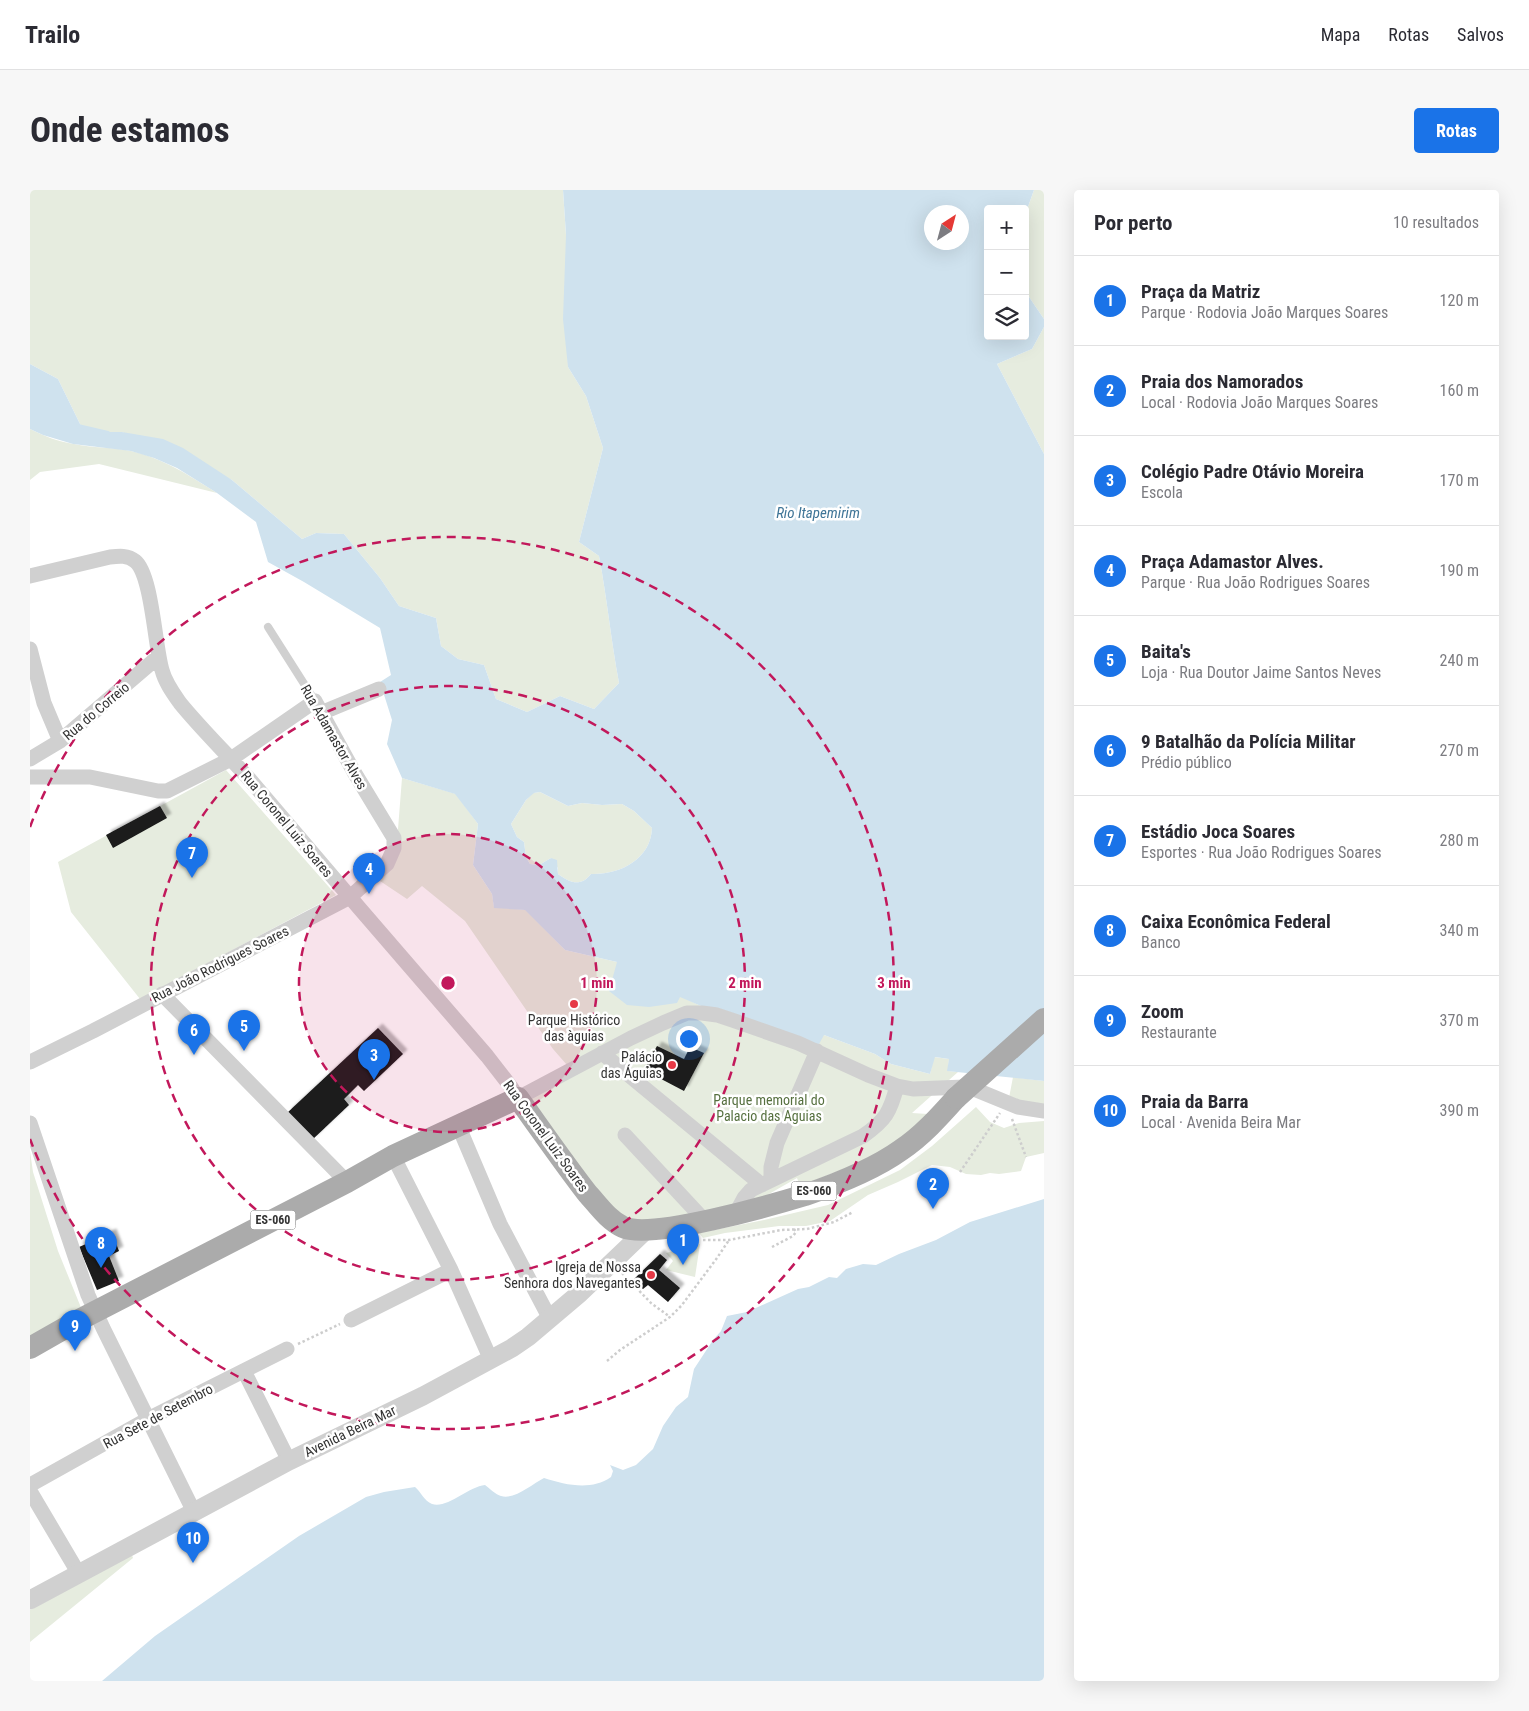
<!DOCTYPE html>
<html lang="pt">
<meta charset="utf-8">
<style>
body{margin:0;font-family:"Roboto Condensed",sans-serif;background:#f7f7f7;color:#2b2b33}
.controls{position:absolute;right:15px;top:15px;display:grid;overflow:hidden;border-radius:5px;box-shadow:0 5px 20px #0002}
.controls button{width:45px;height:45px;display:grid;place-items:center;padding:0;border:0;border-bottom:1px solid #e1e1e2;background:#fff;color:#2b2b33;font:25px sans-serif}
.compass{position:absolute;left:894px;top:15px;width:45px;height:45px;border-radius:50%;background:#fff;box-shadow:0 5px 20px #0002;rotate:36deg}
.you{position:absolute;left:658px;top:848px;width:18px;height:18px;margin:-12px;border:4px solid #fff;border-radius:50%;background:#1a73e8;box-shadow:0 0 0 8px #1a73e833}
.badge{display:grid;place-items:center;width:32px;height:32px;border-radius:50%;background:#1a73e8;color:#fff;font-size:16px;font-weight:700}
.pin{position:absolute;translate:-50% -41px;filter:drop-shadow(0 1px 2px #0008)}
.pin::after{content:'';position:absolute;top:26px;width:18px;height:15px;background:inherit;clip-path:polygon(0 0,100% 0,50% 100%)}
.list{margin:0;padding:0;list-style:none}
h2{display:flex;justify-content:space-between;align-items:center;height:65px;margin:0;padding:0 20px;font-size:21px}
h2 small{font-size:16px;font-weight:400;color:#7c7c81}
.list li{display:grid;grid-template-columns:32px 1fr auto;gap:15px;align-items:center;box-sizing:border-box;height:90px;padding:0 20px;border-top:1px solid #e1e1e2}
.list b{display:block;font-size:19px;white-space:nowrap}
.list p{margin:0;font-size:16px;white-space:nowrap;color:#7c7c81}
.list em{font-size:16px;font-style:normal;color:#7c7c81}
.icon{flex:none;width:28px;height:28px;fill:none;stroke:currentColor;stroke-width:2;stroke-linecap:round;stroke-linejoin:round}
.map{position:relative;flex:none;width:1014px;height:1491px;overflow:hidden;border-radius:5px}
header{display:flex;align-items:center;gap:30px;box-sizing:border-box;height:70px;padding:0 25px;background:#fff;border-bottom:1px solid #e1e1e2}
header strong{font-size:24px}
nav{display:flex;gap:28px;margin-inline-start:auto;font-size:18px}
.intro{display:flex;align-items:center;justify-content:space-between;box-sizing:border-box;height:120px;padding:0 30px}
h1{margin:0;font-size:35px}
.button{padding:12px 22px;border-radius:5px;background:#1a73e8;color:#fff;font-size:18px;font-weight:700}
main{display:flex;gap:30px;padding:0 30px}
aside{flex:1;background:#fff;border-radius:5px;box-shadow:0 5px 20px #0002}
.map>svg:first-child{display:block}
.green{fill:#e6ecdf}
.water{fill:#cfe2ee;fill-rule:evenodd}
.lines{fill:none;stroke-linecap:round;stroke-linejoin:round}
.stream{stroke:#cfe2ee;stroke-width:4}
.building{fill:#1a1a1a;filter:url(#shadow)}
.path{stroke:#cdcdcd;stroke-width:2.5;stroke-dasharray:2.5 2.5;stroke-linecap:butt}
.service{stroke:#d0d0d0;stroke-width:8}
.minor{stroke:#d0d0d0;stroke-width:15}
.tertiary{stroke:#d0d0d0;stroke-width:19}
.primary{stroke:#ababab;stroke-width:22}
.primary-bridge{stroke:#ababab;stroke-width:22}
.ring{fill:none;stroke:#c2185b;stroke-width:2.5;stroke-dasharray:9 6}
.poi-dot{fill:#e63946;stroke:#fff;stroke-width:2}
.labels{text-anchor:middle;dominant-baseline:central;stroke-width:5;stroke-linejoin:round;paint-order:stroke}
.shield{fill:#fff;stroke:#707070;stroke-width:1}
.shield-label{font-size:12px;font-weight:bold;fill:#333}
.street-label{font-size:14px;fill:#333;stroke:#fff}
.poi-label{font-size:14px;fill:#333;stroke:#fff;text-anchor:end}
.park-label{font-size:14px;fill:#56703f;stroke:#fff}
.water-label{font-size:15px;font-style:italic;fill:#3f7597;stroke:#fff}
.centre{fill:#c2185b;stroke:#fff;stroke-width:2.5}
.ring-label{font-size:15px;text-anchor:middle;font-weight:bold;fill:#c2185b;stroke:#fff;stroke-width:5;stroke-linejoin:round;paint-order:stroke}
</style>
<header>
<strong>Trailo</strong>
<nav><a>Mapa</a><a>Rotas</a><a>Salvos</a></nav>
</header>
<div class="intro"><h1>Onde estamos</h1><a class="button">Rotas</a></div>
<main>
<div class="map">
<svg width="1014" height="1491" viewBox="0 0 1014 1491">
<defs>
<filter id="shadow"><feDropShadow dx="4.5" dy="-4.5" stdDeviation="1" flood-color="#0004"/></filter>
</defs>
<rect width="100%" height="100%" fill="#fff"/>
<path class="green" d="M0,0h533l3,45 2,132 18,29 17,52 -24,94 20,14c8,42 12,85 20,127l-25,26 -34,-13 -33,16 -31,-13 -12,-34 -26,-6 -17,-13 -5,-28 -37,-12 -19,-28 -36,-44 -28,-1 -14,6 -70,-59 -110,-48c-13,0 -30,2 -41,-6l-23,-47 -28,-15z
M1004,0h10v129l-19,-28v-76z
M1014,137v127l-47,-90 35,-15z
M0,239c14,7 29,13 44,15 18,4 38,3 57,7 32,7 59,25 86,42l-118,-29 -59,8 -10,8z
M196,580l110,125 -196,104 -69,-87 -13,-50z
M372,588l54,16 22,30 -5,41 19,29 2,13 32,3 39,40 52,12 63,34 21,10 123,29 51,19 16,10 39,10 4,-17 15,2 -1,12 10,1 -46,41 16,1 -36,36 -92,36 -3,-8 -61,35 -98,17 -43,-40 -74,-89 53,-28 -21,-24 -88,-128 -43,-35 -15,13 -27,-18 19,-28 -1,-24z
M510,602l28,14 14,-3 20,2 20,-1 12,7 18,17c-1,31 -32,47 -61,46 -10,13 -21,9 -33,0v-6l-7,-10 -12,7 -9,-1 -4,-7 -2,-15 -7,-5 -6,-13 15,-24 7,-7z
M983,887l31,4v26l-35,-9z
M946,917l14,15 14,6 15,-5 25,-2v32l-18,4 -5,14 -22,3 -9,-1 -9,2 -15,-1 -16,-7 -18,-2 -34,17 -30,13 -38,26 -24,5h-27l-54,7 -22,5 -4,-5 65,-13 64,-15 72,-35 32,-24z
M0,961l3,21 25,79 24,59 -52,26z
M670,1054l-5,33 -29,-7 7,-9 -7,-8z
M102,1365l1,3 -103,84v-32z"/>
<path class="water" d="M533,0h471l-9,25v-6h-37v127h37v-45l19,28v8l-12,22 -35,15 47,90v627l-97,-10 2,-12 -14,-2 -5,17 -39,-10 -16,-10 -51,-19 -6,11 -117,-40 -21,-9 -3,6 -28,4 -22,-2 -18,-14 8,-29 -52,-12 -40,-40 -31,-2 -2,-14 -19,-29 5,-41 -23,-30 -53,-16 -15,-34 5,-24 -12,-38 11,-7 -11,-47 -76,-46 -36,-20 -12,-40 -39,-29 -40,-25 -23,-10 -23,-7 -58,-7 -30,-9 -13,-6v-65l28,15 23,47 4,3 19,3h18l41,7 20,9 49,32 70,59 14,-6 28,1 36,44 19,28 37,12 5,28 17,13 26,6 12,34 31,13 33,-16 34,13 25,-26c-8,-42 -12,-85 -20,-127l-20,-14 24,-94 -17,-52 -18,-29 -5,-48 3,-84zM902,22h30v30h-30zM510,602l28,14 14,-3 20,2 20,-1 12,7 18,17c-1,31 -32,47 -61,46 -10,13 -21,9 -33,0l-1,-14 -6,-2 -12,7 -9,-1 -4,-7 -2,-15 -7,-5 -6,-13 15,-24 8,-7z
M1014,1009v482h-942l53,-45 144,-100 67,-39 18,-5 31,-5c6,5 9,14 17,17 15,5 36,-17 53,-19 4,3 11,10 16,11 14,4 31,-12 43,-18 22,7 47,13 67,-1l2,-6 -3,-6 13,5 13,-5 17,-16 10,-23 13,-19 12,-10 6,-28 19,-29 8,-9 6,-15 20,-4 51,-23 11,-2 20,-10 8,1 9,-9 17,-5 13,1 23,-11 37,-14 34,-18z"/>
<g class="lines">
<path class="stream" d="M48,236l30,7"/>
</g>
<path class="building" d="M130,616l7,12 -54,30 -7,-13z
M348,838l25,26 -39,37 -6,-6 -14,14 5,6 -37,35 -25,-27z
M627,856l27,13 6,-12 14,6 -20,38 -40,-21z
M82,1043l7,18 -10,5 10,25 -22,9 -18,-43z
M630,1064l7,6 -8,10 21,18 -12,14 -20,-17 -5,4 -10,-9z"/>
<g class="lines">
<path class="path" d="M982,929l14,38
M930,982l40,-59
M673,1050h26l52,-10 26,-1 27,-7 19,-10
M742,1057l21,-11 3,-4 -2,-3
M592,1083l29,30 19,14
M268,1154l42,-20
M577,1171l13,-11 50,-33 12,-12 35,-47 12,-18"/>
<path class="service" d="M238,437l47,74"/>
<path class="minor" d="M0,386l80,-19c9,-1 18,-2 25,4 17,13 20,87 27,109 3,12 11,23 18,33 22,27 48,52 71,78 78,92 157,184 236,275l24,31 7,11 113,-60 32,-15 24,-10h15l15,2 15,5 66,23 70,32 29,11 16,3 52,-2 9,2 44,18 26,4
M0,459l14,54 16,38
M291,523l58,-24
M0,569l30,-18 98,-84
M0,587h60l68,14h9l64,-32 84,-58 39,71 40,66v10l-7,16 -37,33 -257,134 -63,31
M132,804l185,188
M572,863l160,132
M0,933l58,172 15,33 91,184
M428,935l42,99 50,95
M595,945l80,86
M363,966l58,114 40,90
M741,990v-13l6,-24 40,-92
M706,1023l8,-15 7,-8 112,-54c23,-16 27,-24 34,-50
M321,1130l100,-50
M214,1181l45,90
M0,1295l118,-66 139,-70
M0,1301l49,83"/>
<path class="tertiary" d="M0,1410l259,-139 134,-65 89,-48 16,-11 52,-44 67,-64"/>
<path class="primary" d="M0,1158l49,-28 268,-138 46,-26 125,-58c23,32 45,64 69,95 11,12 21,27 36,34 28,13 149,-22 182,-32 29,-10 71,-27 96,-45 21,-14 38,-33 55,-52"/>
<path class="primary-bridge" d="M926,908l88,-79"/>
</g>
<circle cx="418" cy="793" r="149" fill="#c2185b" fill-opacity=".12"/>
<g class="ring">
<circle cx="418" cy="793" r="149"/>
<circle cx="418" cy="793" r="297"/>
<path d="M0 637A446 446 0 1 1 0 949"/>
</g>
<g class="poi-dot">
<circle cx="544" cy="814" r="5"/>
<circle cx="642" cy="875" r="5"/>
<circle cx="621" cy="1085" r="5"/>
</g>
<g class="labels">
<g class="shield">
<rect x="761.5" y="991.5" width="45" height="19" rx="4"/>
<rect x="220.5" y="1020.5" width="45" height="19" rx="4"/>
</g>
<g class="shield-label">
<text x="784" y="1001">ES-060</text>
<text x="243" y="1030">ES-060</text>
</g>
<g class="street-label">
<text transform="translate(66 521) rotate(-40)">Rua do Correio</text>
<text transform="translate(304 547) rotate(60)">Rua Adamastor Alves</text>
<text transform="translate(257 634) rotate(50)">Rua Coronel Luiz Soares</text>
<text transform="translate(190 774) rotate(-27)">Rua João Rodrigues Soares</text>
<text transform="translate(516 946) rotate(54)">Rua Coronel Luiz Soares</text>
<text transform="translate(128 1226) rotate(-28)">Rua Sete de Setembro</text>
<text transform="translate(320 1241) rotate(-26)">Avenida Beira Mar</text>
</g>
<g class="poi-label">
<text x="544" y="830" text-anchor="middle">Parque Histórico<tspan x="544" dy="16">das àguias</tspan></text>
<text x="632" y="867">Palácio<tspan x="632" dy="16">das Águias</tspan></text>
<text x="611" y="1077">Igreja de Nossa<tspan x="611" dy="16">Senhora dos Navegantes</tspan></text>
</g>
<g class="park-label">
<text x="739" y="910">Parque memorial do<tspan x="739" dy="16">Palacio das Aguias</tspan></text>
</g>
<g class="water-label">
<text x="788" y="323">Rio Itapemirim</text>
</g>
</g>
<circle cx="418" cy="793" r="8" class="centre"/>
<g class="ring-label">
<text x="567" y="798">1 min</text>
<text x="715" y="798">2 min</text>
<text x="864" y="798">3 min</text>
</g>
</svg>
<div class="controls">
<button>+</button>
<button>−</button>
<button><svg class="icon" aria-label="layers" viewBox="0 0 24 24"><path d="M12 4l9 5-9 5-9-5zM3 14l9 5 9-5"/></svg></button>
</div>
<svg class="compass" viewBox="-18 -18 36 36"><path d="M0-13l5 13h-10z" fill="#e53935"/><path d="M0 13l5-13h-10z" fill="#7c7c81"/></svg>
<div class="you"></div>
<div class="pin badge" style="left:653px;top:1075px">1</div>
<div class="pin badge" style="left:903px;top:1019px">2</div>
<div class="pin badge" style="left:344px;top:890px">3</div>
<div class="pin badge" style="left:339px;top:704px">4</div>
<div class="pin badge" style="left:214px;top:861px">5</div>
<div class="pin badge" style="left:164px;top:865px">6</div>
<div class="pin badge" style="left:162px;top:688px">7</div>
<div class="pin badge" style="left:71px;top:1078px">8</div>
<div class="pin badge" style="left:45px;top:1161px">9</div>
<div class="pin badge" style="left:163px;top:1373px">10</div>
</div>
<aside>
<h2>Por perto<small>10 resultados</small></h2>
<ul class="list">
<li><span class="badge">1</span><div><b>Praça da Matriz</b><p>Parque · Rodovia João Marques Soares</p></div><em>120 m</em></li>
<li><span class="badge">2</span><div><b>Praia dos Namorados</b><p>Local · Rodovia João Marques Soares</p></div><em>160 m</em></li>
<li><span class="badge">3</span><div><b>Colégio Padre Otávio Moreira</b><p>Escola</p></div><em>170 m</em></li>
<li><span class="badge">4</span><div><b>Praça Adamastor Alves.</b><p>Parque · Rua João Rodrigues Soares</p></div><em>190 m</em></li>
<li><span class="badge">5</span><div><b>Baita's</b><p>Loja · Rua Doutor Jaime Santos Neves</p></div><em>240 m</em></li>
<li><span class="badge">6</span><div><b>9 Batalhão da Polícia Militar</b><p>Prédio público</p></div><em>270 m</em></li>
<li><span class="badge">7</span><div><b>Estádio Joca Soares</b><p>Esportes · Rua João Rodrigues Soares</p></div><em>280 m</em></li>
<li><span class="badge">8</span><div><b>Caixa Econômica Federal</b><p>Banco</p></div><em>340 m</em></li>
<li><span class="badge">9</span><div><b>Zoom</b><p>Restaurante</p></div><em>370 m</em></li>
<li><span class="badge">10</span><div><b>Praia da Barra</b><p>Local · Avenida Beira Mar</p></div><em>390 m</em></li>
</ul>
</aside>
</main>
